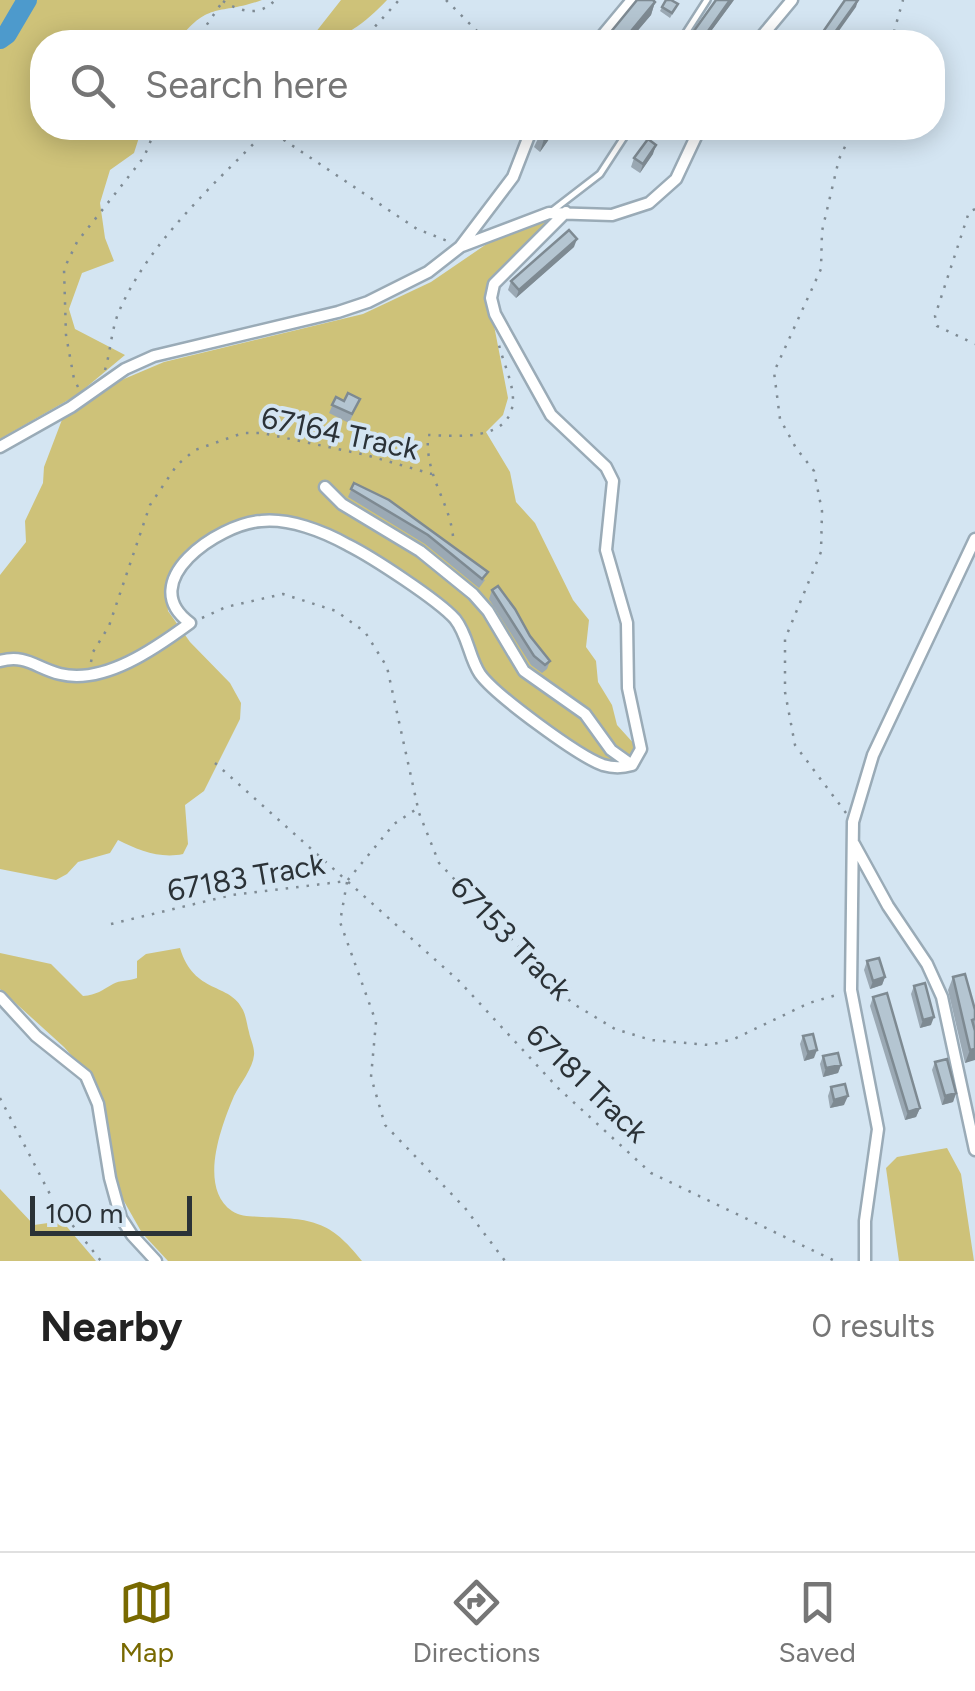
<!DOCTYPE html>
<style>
body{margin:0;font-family:Figtree,sans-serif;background:#f6f6f6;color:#222}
.scale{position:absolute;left:30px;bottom:25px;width:162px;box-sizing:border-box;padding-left:10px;border:5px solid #2b3237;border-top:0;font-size:28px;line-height:35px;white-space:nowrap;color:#2b3237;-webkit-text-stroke:8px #d4e5f2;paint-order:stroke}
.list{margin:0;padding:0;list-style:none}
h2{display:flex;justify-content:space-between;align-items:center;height:130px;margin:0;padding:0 40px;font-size:42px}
h2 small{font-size:32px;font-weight:400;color:#767676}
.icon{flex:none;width:55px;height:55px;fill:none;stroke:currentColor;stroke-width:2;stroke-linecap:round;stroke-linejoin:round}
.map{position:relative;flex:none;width:975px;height:1261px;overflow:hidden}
.search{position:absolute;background:#fff;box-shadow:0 5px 25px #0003;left:30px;right:30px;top:30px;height:110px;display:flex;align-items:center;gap:25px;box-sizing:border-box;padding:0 35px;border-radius:40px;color:#767676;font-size:38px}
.sheet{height:290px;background:#fff}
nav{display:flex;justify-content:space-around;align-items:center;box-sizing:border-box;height:140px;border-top:2px solid #e0e0e0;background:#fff;font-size:28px;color:#767676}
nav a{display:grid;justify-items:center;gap:5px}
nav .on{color:#786900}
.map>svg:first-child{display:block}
.green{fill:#cec279}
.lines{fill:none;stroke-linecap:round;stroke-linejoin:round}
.river{stroke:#4d9acc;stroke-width:20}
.lane-casing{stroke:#9aabb7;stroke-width:10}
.street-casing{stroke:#9aabb7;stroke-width:15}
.path{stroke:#7f8b94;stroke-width:2.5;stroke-dasharray:2.5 8;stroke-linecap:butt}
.lane{stroke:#fff;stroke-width:5}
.street{stroke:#fff;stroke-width:10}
.wall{fill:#9ba9b4}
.shaded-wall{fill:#7e8a92}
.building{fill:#b4c5d1;stroke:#7e8a92;stroke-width:2.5}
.labels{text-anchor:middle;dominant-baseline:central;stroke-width:8;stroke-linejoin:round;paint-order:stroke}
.street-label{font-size:30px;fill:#2b3237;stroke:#d4e5f2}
</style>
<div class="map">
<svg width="975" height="1261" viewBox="0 0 975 1261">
<rect width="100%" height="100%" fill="#d4e5f2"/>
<path class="green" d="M0,0h262c-44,16 -53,0 -85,42h-135v86h100l-8,25 -24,17 -10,33 5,35 9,23 -32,12 -13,36 6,20 50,26 -48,40 -77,44z
M341,0h46c-22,23 -46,43 -79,42z
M546,219l-4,13 -55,57 21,109 -5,17 -17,17 24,40 6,30 19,21 38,77 16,20 -3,27 10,14 2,21 14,23 5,20 19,21 -2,11 -11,7 -34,-9 -99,-73 -43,-76 -111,-71 -54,-17h-32l-29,9 -35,23 -11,13 -9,24 2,24 22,31 40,41 11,20 -1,16 -36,72 -19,14 3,39 -5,10c-23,5 -45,-4 -65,-14l-8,13 -32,9 -11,12 -11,6 -56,-11v-294l26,-33 -1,-21 18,-38 1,-16 19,-50 35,-27 66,-28 199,-48 68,-32 63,-43z
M180,948c14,47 50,34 63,62 3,6 4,15 6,22 1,6 6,16 5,23 -1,13 -14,29 -20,41 -13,31 -36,91 -2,115 8,6 20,5 30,6 50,2 68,3 100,44h-194l-26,-28 -21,-37 -31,-120 -26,-29 -64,-58v-36l51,11 32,32c14,-1 19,-6 30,-12 7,-4 16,-3 24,-6v-17l9,-7z
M947,1148l14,26 13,87h-75l-13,-93 11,-11z
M0,1189l34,36 28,-4 34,40h-96z"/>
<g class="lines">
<path class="river" d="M0,39l7,-5 20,-34"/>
<defs>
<path id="lane" d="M680,42l27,-42
M552,211l48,-37 30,-46"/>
<path id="street" d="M597,42l35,-42
M757,42l35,-42
M462,246l87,-33 63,2 37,-12 27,-24 24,-51
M0,447l71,-40 54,-38 29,-13 184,-44 30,-10 60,-30 32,-25 53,-70 19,-49
M325,487l17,17 78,47 53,43 15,17 36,60 61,43 26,36 21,15
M0,661c26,-7 36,7 60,13 44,11 96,-26 130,-51 -56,-41 28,-99 71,-102 28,-3 62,10 87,24 24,12 90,55 107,74 13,16 14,39 25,55 15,21 98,82 123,91 10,3 19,3 29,0l9,-16 -13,-61 -1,-65 -21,-73 7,-69 -7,-14 -55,-52 -56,-101 -4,-16 3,-14 72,-72
M854,844l34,62 39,58 15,33 33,153
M0,997l36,39 50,40 12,28 12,74 11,40 11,17 24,26
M865,1261v-40l13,-92 -27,-139 2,-168 20,-67 102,-216"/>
</defs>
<use href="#lane" class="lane-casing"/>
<use href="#street" class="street-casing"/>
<path class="path" d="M446,0l42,42
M223,1c17,11 37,16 52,-1
M195,42l28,-41
M361,42l38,-42
M891,42l12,-42
M266,128l151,101 33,13
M975,209l-6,3 -34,104 2,10 38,18
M105,370c6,-20 6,-41 15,-61 32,-71 96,-126 149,-181
M78,387l-4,-8 -8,-44 -2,-66 13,-27 67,-85 12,-29
M453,536c-4,-36 -28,-59 -25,-101 28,1 84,7 85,-35 0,-18 -10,-38 -14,-55
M202,618l24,-11 57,-13 53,17 29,21 22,35 32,146 20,50 133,140 43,26 36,11 58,5 25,-6 75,-36 31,-9
M91,662l2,-10 16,-26 41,-121 27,-40 18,-15 48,-17h19l104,22 66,19
M215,763l244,218 99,107 93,85 184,88
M846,813l-51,-68 -10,-53v-53l36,-87 1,-41 -8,-40 -18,-23 -16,-29 -6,-47 47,-103 1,-38 17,-72 15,-31
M347,882l-7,40 36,100 -5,55 14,48 80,83 40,53
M111,924l121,-29 115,-14 47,-57 24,-16
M0,1098l54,104 47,59"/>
<use href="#lane" class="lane"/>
<use href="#street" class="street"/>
</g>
<path class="wall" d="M734,0l-31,42h-15l3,-7z
M655,2l-4,13 -23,27h-22l4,-9z
M678,4l-8,14 -10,-7 2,-4z
M543,128h22l-6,8 -5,-4 -14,20 -6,-5z
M653,154l-13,19 -9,-6 3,-9z
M574,247l-58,51 -8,-8 3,-9z
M336,397l8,4 16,-2 -11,24 -20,-10z
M354,483l35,17 96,80 -6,8 -54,-44 -77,-47z
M492,590l58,71 -3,8 -5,4 -11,-8 -42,-66z
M867,961l18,16 -3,8 -12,4 -6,-19z
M953,977l22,33v49l-10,4 -17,-73z
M914,986l17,39 -11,3 -9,-34z
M873,997l47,111 -4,9 -11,3 -35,-114z
M803,1036l11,22 -10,3 -4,-17z
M823,1056l18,9 -3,8 -15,4 -3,-13z
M935,1062l21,31 -3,9 -11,3 -10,-35z
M831,1087l13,18 -14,3 -2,-12z"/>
<path class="shaded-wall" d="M730,0h4l-31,42h-2z
M858,0l-2,7 -25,35h-3z
M655,2l-4,13 -23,27h-5z
M553,128h3l-2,4 -14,20 4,-13z
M656,145l-3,9 -13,19 3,-9z
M577,239l-3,8 -58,51 3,-8z
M885,977l-3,8 -12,4 3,-8z
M934,1017l-3,8 -11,3 3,-8z
M975,1049v11l-10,3 5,-13z
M817,1050l-3,8 -10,3 4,-9z
M841,1065l-3,8 -15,4 3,-9z
M956,1093l-3,9 -11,3 3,-9z
M848,1096l-4,9 -14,3 4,-8z
M920,1108l-4,9 -11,3 3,-8z"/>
<path class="building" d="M637,0h16l2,2 -33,40 -12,-9z
M666,0h5l7,4 -6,9 -10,-6z
M716,0h14l-29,41 -10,-6z
M845,0h13l-30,42h-12z
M543,128h10l-9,11 -6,-4z
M648,139l8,6 -13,19 -9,-6z
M569,230l8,9 -58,51 -8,-9z
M348,393l12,6 -8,15 -20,-9 4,-8 8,4z
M354,483l35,17 99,72 -6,7 -54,-44 -77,-46z
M498,586l17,23 15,27 20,25 -5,4 -11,-9 -42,-66z
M879,958l6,19 -12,4 -6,-20z
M965,974l10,36v9l-3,1 3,11v18l-5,1 -17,-73z
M925,983l9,34 -11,3 -9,-34z
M887,993l33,115 -12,4 -35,-115z
M813,1034l4,16 -9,2 -5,-16z
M838,1053l3,12 -15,3 -3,-12z
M947,1059l9,34 -11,3 -10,-34z
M845,1084l3,12 -14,4 -3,-13z"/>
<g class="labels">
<g class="street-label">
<text transform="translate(340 433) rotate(12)">67164 Track</text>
<text transform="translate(246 877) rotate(-10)">67183 Track</text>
<text transform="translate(511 938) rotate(46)">67153 Track</text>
<text transform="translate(587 1083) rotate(44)">67181 Track</text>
</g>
</g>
</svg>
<div class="scale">100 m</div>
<div class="search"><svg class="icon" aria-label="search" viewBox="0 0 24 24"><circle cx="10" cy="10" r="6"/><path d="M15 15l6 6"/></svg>Search here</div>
</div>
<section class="sheet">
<h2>Nearby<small>0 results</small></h2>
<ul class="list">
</ul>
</section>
<nav>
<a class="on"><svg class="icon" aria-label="map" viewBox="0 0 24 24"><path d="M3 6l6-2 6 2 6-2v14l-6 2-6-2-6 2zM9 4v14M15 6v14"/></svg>Map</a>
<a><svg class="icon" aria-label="directions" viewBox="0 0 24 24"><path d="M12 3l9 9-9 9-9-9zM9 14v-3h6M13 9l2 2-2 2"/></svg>Directions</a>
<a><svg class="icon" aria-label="saved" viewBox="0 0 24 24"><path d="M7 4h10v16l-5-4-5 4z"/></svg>Saved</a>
</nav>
